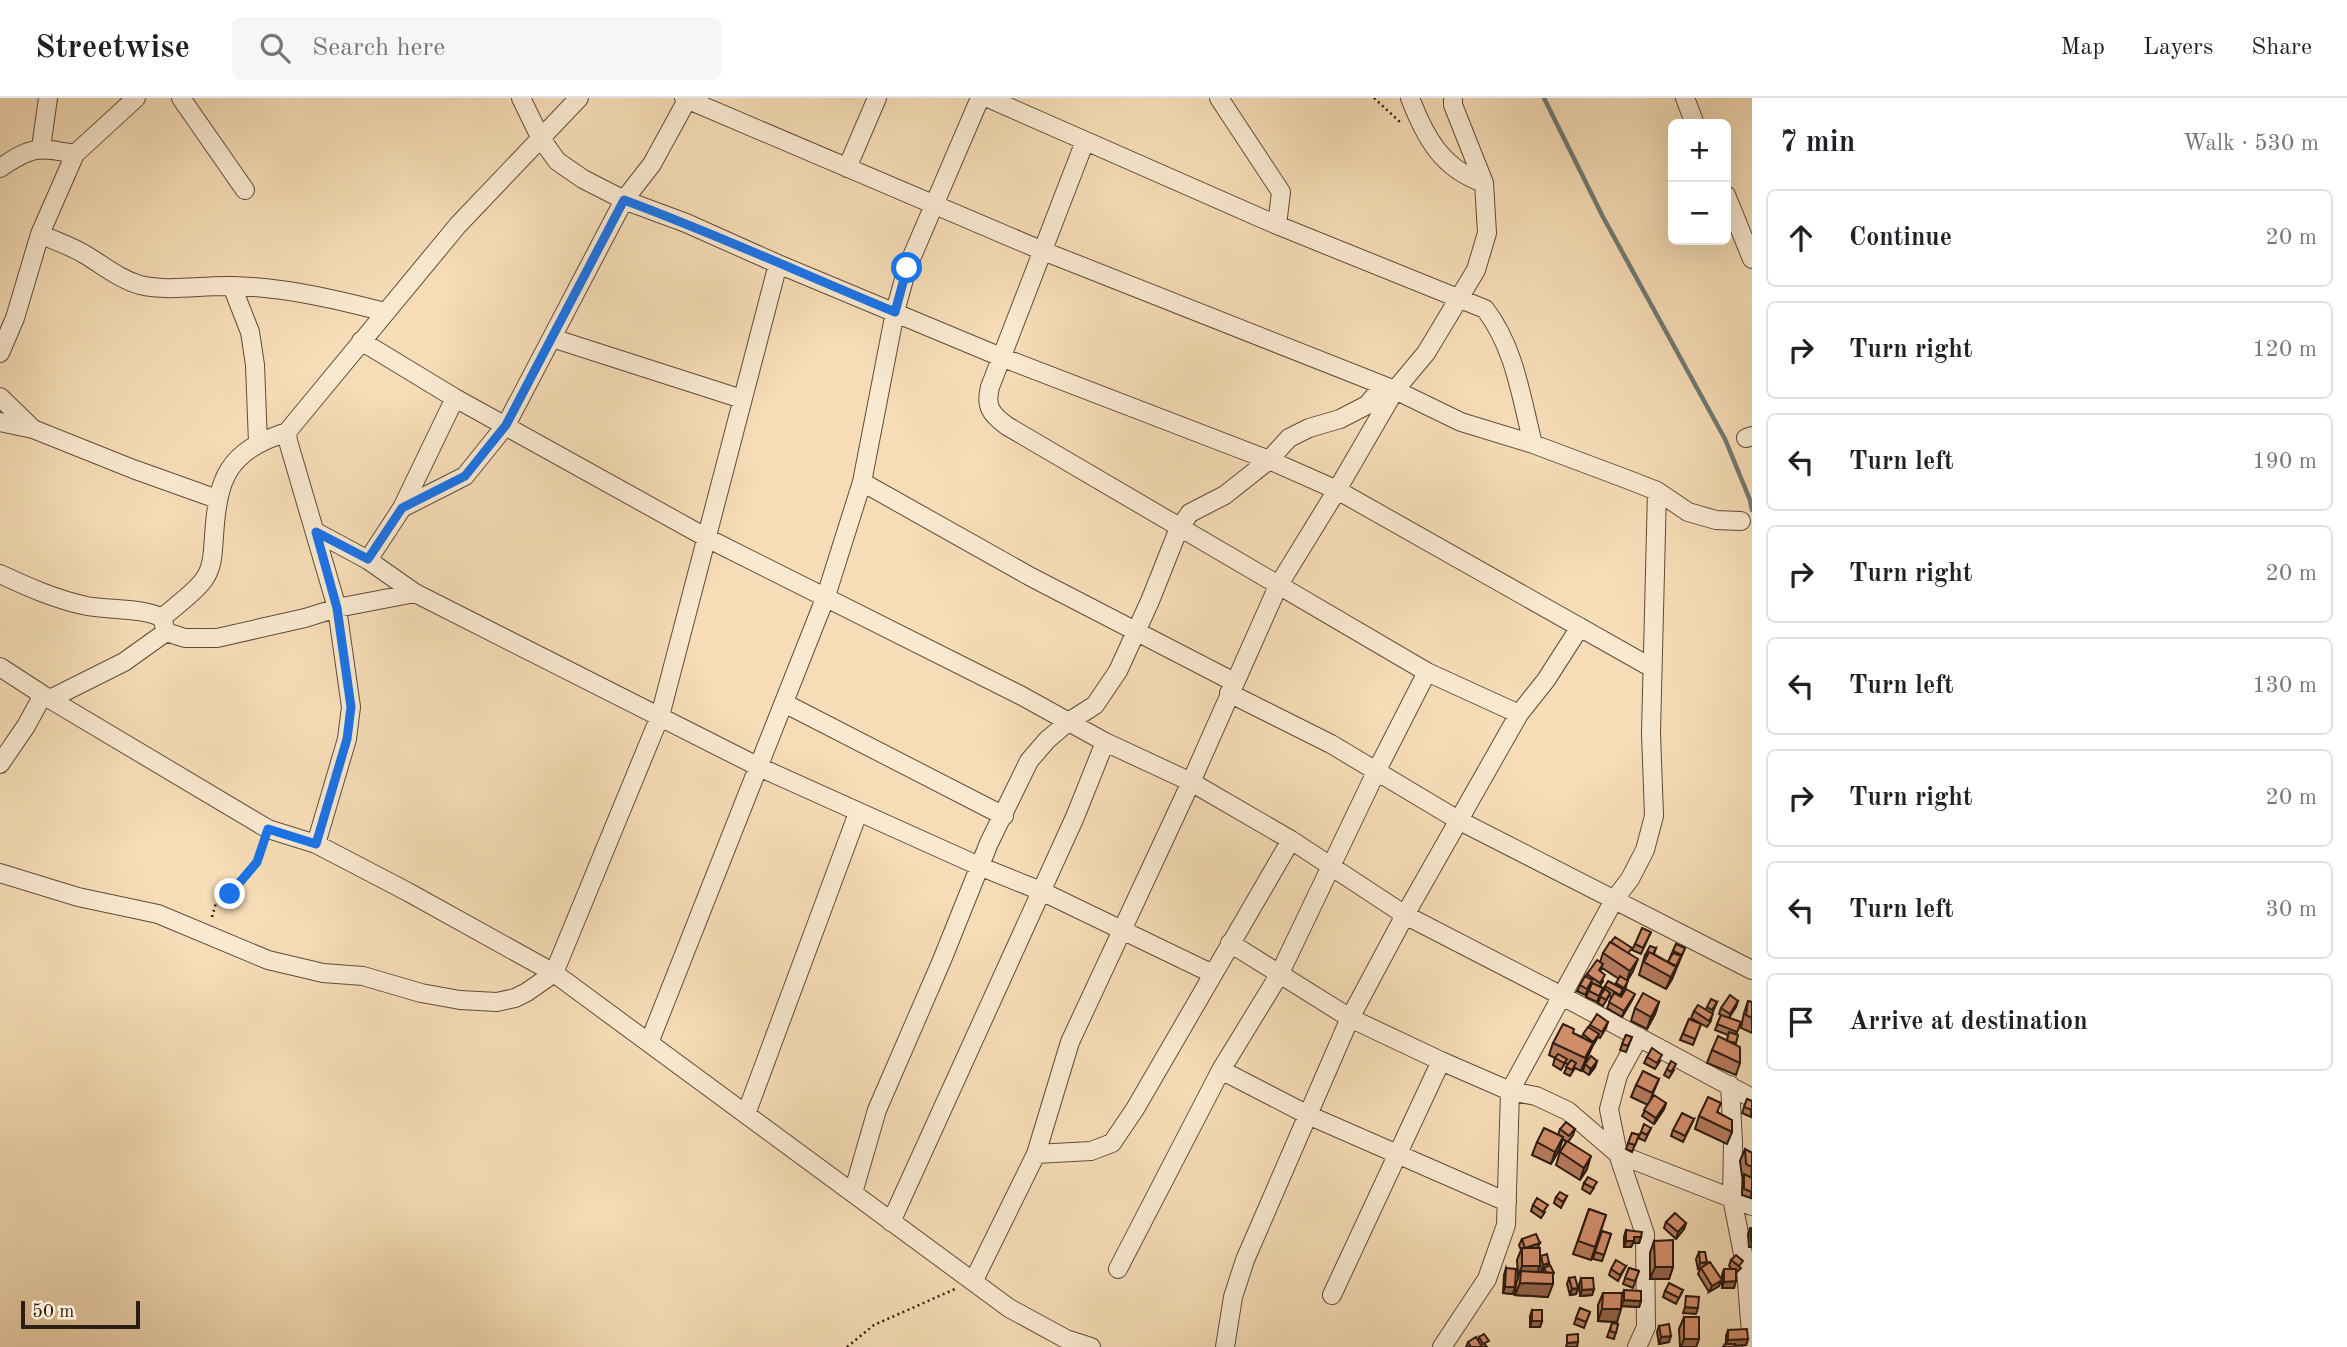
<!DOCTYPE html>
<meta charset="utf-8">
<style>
body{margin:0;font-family:"Old Standard TT",serif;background:#f6f6f6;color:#202124}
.controls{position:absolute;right:21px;top:21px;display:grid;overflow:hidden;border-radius:10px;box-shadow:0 7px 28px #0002}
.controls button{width:63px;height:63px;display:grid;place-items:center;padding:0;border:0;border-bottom:2px solid #e0e0e0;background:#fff;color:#202124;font:35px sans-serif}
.scale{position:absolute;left:21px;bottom:18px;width:119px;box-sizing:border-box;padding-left:7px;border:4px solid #2d1c11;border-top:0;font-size:19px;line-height:24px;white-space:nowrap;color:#2d1c11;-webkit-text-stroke:5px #f9e9d0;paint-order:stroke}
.stop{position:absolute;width:21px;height:21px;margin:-16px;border:5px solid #1a73e8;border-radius:50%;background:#fff}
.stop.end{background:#1a73e8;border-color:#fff;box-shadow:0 2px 7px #0008}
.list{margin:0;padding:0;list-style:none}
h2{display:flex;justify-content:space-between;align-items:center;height:91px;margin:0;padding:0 28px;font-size:30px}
h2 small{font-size:23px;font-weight:400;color:#757577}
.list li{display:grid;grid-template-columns:46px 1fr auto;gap:21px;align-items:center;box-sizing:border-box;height:98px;margin:0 14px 14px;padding:0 14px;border:2px solid #e0e0e0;border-radius:10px}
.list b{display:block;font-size:26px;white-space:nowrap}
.list em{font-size:23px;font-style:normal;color:#757577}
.icon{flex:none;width:38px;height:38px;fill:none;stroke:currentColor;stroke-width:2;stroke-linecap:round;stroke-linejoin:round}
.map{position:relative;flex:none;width:1752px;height:1249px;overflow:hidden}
header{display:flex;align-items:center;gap:42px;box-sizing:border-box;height:98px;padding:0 35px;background:#fff;border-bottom:2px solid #e0e0e0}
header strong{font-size:33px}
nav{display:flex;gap:38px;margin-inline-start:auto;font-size:24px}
.search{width:490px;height:63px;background:#f6f6f6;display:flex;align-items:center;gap:18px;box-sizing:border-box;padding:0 24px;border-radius:10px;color:#757577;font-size:26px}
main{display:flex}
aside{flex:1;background:#fff}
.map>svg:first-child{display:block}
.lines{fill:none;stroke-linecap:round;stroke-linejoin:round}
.stream{stroke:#717b73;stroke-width:4.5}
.street-casing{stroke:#5f4c3a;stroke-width:20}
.path{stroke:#2d1c11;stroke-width:2.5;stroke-dasharray:2 3.5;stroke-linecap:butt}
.street{stroke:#f9e9d0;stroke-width:18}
.wall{fill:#b67c5f;stroke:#2d1c11;stroke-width:2}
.shaded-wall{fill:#94654d;stroke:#2d1c11;stroke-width:2}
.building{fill:#d4906e;stroke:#2d1c11;stroke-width:2}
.route{stroke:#1a73e8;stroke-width:9}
</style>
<header>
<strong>Streetwise</strong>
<div class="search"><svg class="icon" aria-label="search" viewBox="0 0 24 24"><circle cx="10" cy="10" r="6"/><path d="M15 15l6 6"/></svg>Search here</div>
<nav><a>Map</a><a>Layers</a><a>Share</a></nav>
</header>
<main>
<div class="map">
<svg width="1752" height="1249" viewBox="0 0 1752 1249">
<rect width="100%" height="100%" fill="#f6ddb7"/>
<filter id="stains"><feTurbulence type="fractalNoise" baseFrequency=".00286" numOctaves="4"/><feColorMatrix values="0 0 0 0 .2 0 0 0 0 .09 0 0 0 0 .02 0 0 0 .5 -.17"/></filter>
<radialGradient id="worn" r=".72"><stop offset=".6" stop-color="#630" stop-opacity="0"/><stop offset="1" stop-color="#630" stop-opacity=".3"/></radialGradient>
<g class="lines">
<path class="stream" d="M1544,0l59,119 122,222 25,61 2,10"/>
<defs>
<path id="street" d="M181,0l64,92
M521,0l19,39 17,24 26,18 41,21 62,23 92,41 223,93 268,103 68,30 315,178
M684,0l359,153 352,139 66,32 72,22 96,36 28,11 31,21 28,8 25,1
M988,0l289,127 208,84c30,39 36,88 48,135
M1219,0l62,94 -4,33
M1410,0c15,39 32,71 74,85
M1685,0l10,26
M1085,43l-95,246c-5,20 1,27 17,39l420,246 92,42
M41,50l7,-50
M0,70c32,-22 38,-21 75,-14
M847,70l30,-70
M1726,97l26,64
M40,136c15,7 31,12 44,20 19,11 35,25 56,31 30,7 61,0 92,1 51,1 103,13 153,26
M232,188l18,46 5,33 3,78
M552,240l190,61
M361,243l94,57 252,140 315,158 83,46 86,40 100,58 114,75 157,81 190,102
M0,255l15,-35 25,-84 35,-80 61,-56
M0,299l33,32 100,40 84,30
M0,324l33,7
M1746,340l6,-2
M862,384l169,95 203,105
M402,410l63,-32 41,-51 118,-225 28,-36 35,-64
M316,434l52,28 34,-52 53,-110
M368,462l47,33
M0,476c28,13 57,26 87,32 23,4 58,2 75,12l4,14 19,6h32l88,-20 32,-10 78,-15 344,174 220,99 62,25 172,83
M162,520c12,-11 35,-27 43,-40 8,-12 8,-28 9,-42 4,-59 13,-84 73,-104
M0,569l43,28 225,134 48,15 92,48 146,81 455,335 57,31 25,8
M1229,595l102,51 127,76 294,150
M50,601l74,-37 42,-30
M784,605l220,113
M0,666l26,-38 17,-31
M316,746l31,-105 4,-32 -14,-99 -49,-167 -1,-9 171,-207 121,-127
M0,775l78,24 80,17 110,46 55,13 40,3 58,17 39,7 37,2 18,-4 12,-6 27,-19 106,-257 118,-452
M1230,845l120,75 91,43 69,30 26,5 32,15 50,43 134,52
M649,945l177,-447 36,-114 33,-170 12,-44 73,-170
M1221,972l87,45 199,87
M1730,987l3,57 -1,56 14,71 6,78
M746,1016l112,-301
M1036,1056l55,-3 21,-8 23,-34 156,-269
M853,1095l24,-83 65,-150 47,-117 40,-82 18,-21 20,-17 28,-18 23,-34 32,-70 29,-73 11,-15 35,-18 44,-35 20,-22 20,-10 31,-9 27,-14 16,-19
M891,1124l184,-405 30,-75
M1118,1171l103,-199 58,-95 98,-205 50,-98
M974,1182l62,-126 34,-112 121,-260 87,-196 59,-96 58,-100 31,-37 50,-83 11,-37 -3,-50 -31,-78v-7
M1332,1197l109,-234
M1225,1249l8,-50 12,-37 105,-242 55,-103 114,-201 27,-34 34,-53
M1442,1249l45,-68 19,-54 4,-134 104,-191 16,-21 15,-29 9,-34 -3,-83 6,-242
M1637,1249l9,-20 -1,-93 -27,-80 -9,-45 9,-34 21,-38"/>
</defs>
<use href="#street" class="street-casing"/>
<path class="path" d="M1374,0l26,24
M212,819l4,-14c19,-10 40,-38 47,-57
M847,1249l27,-22 81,-36"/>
<use href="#street" class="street"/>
</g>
<path class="wall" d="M1651,834l-10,22 -9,-4 3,-6z
M1676,846l9,4 -13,31 -6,10 -27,-14 6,-20 11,-7 -2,6 14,8z
M1603,855l27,1 3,17 -6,10 -1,6 -6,10 12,3 -10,17 -15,-9 5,-11 -3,-1 -6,10 -5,-3 7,-17 11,-1 3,-6 -17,-11 -2,3 3,10 -3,5 3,2 -6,14 -11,-5 5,-12v-1l-6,11 -8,-4 3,-6 7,-11 13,-12z
M1738,903l-2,6 -7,11 12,4 -5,12 2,1 -3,10 5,18 -4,12 -29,-12 5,-13 15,-10 1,-5 -13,-5 6,-15 -2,-1 2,-6z
M1748,903l4,1v31l-11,-5 3,-15z
M1659,904l-4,12 -8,15 -16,-8 4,-13z
M1717,904l-5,12 -1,7 -4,6 -16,-9 3,-7 12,-1 1,-3z
M1689,921l12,5 -8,21 -13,-5z
M1608,924l-2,6 -6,10 -2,-1 -6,10 -11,24 -6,-3 -5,8 -6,-3 4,-9 -3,-1 -4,7 -8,-5 2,-7 -6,-3 4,-12 20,-10 9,4 8,-12z
M1626,937l6,2 -6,15 -6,-2z
M1647,959l13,4 -5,8 -11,-6z
M1597,963l-2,6 -6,8 -6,-4 2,-7z
M1667,971l7,1 -5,8 -5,-3z
M1659,981l-10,24h17l-2,6 -10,15 -12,-8 6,-11 -17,-8 5,-12z
M1747,1001l5,2 -1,16 -9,-4z
M1718,1014l14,20 -5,12 -32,-15 4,-13z
M1694,1021l-11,23 -12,-6 2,-6z
M1651,1030l-6,13 -7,-3 3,-6z
M1560,1031h15l-2,6 -5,7 19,27 -7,11 -24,-15 4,-13 6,-10 -3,-3 -4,11 -8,14 -19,-9 5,-13 21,-7z
M1632,1035l7,2 -7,17 -6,-3z
M1745,1051l7,4 -1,45 -9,-3 1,-18 -1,-1 -2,-15z
M1584,1085l10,5 -4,6 -8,-5z
M1567,1098l-6,12 -7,-5 2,-6z
M1533,1107l12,7 -4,6 -10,-7z
M1589,1111l17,6 -15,45 -18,-6z
M1666,1124l20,1 -2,6 -8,10 -12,-11z
M1750,1130l2,19h-3l-1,-13z
M1626,1132l15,7 -2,6h-6l-2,4h-7v-10z
M1602,1133l9,3 -9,27 -9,-2z
M1522,1141l16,9 2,10 1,-2 7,10v31l-33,-2 1,-12 2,-5 -1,-18 4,-10 -2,-5z
M1654,1143l19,26 -4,12h-19v-26z
M1699,1154l8,10 -1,3 13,21 -10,6 -11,-18 2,-5h-2l-2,-10z
M1731,1162l10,8 -5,5v-1l-2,16h-12v-13l2,-6h8l-3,-3z
M1626,1168l-8,15 -9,-6 2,-6z
M1506,1170l7,26 -10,-1 1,-18z
M1629,1170l10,3 -6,17 -10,-4z
M1569,1180l9,10 -2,6 -6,1 -3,-11z
M1581,1180l13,11 -2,6 -12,1 -1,-11z
M1624,1192l17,11 -2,6 -18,-1 -4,16 -19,-1v-16l5,-12 19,3z
M1683,1192l-7,14 -13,-7 2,-6z
M1580,1210l10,4 -6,16 -10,-4z
M1532,1212l10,11 -2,6h-10v-11z
M1684,1219l15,22 -3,8h-16l-1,-18z
M1612,1225l6,1 -4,15 -7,-2z
M1659,1228l10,16 -10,2 -2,-12z
M1728,1232l20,9 -2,6 -12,1v1h-11l2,-3h1v-8z
M1479,1239l8,10h-21l2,-5 10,-2z"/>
<path class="shaded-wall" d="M1681,858l-9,23 -6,10 5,-12z
M1638,861l-5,12 -7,12 4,-12z
M1635,896l-3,6 -10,17 2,-6z
M1659,904l-4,12 -8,15 4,-12z
M1599,936l-3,6 -4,7 -11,24 12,-29z
M1597,963l-2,6 -6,8 2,-6z
M1666,1005l-2,6 -10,15 2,-6z
M1563,1039l-4,13 -8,14 4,-12z
M1591,1058l-4,13 -7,11 4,-12z
M1686,1125l-2,6 -8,10 2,-7z
M1634,1139h7l-2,6h-6l-2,4h-7l2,-6z
M1540,1145l-3,6 -12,-1z
M1707,1164l-2,6 -7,1 2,-6z
M1549,1165l-2,7 -3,-2 -1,3h-2l2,-6z
M1522,1168h18l-5,12 -14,-7 -4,7z
M1655,1169h18l-4,12h-19z
M1722,1182l-3,6 -10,6 3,-6z
M1736,1183l-2,7h-12l2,-6z
M1520,1185l33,1 -5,13 -33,-2z
M1505,1189h10l-2,7 -10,-1z
M1578,1190l-2,6 -6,1 2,-6z
M1594,1191l-2,6 -12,1 2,-6z
M1624,1202l17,1 -2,6 -18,-1z
M1685,1209l13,1 -2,6 -13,-1z
M1602,1211h19l-4,13 -19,-1z
M1532,1223h10l-2,6h-10z
M1671,1238l-2,6 -10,2 2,-7z
M1684,1241h15l-3,8h-15z
M1748,1241l-2,6 -20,1 2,-6z
M1578,1244l-1,5h-11l1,-4z"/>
<path class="building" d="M1642,830l9,4 -8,16 -8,-4z
M1615,839l17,11 -4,5 -17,-11z
M1610,844l28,17 -8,12 -27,-18z
M1676,846l9,4 -3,7 -9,-4z
M1650,848l6,2 -3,6 -4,-2 -2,4 -2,-1z
M1649,854l27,15 -5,10 -27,-15z
M1673,855l8,3 -5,10 -8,-4z
M1597,862l6,4 -4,6 6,5 -5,8 -13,-9z
M1585,878l7,4 -5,9 -7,-4z
M1620,878l8,5 -4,7 -8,-5z
M1608,883l15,8 -3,6 -15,-9z
M1592,885l11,5 -4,8 -10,-5z
M1605,891l5,4 -4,7 -6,-4z
M1626,891l9,5 -11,17 -15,-9 5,-9 7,4z
M1643,895l16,9 -8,15 -16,-9z
M1730,897l8,6 -8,13 -9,-6z
M1711,901l6,3 -5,8 -5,-3z
M1748,903l4,1v16l-6,-3z
M1698,907l15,9 -4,7 -15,-10z
M1597,916l11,8 -6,10 -12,-7z
M1721,917l20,7 -4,10 -20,-8z
M1689,921l12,5 -6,15 -12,-5z
M1563,926l11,5 -1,4 20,10 -8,15 -32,-15z
M1588,929l11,7 -6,8 -10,-8z
M1729,934l9,3 -2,8 -9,-2z
M1626,937l6,2 -4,9 -6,-2z
M1718,938l22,11v16l-28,-13z
M1652,950l10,7 -5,8 -10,-6z
M1558,956l9,5 -3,4 -9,-5z
M1591,958l6,5 -6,8 -6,-5z
M1571,962l5,3 -4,7 -6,-3z
M1671,963l5,3 -5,8 -4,-3z
M1643,973l16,8 -7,14 -16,-8z
M1654,997l12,8 -10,15 -12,-8z
M1708,999l13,6 -4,9 15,8v12l-33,-16z
M1747,1001l5,2v9l-8,-3z
M1682,1015l12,6 -9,17 -12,-6z
M1566,1024l9,7 -6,7 -9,-7z
M1644,1026l7,4 -4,7 -6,-3z
M1544,1030l19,9 -8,15 -18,-10z
M1632,1035l7,2 -4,10 -7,-2z
M1567,1043l24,15 -7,12 -24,-16z
M1745,1051l7,4v14l-6,-3z
M1744,1076l8,4v14l-8,-3z
M1588,1079l9,5 -4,6 -9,-5z
M1560,1094l7,4 -4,6 -7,-5z
M1537,1100l11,7 -5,7 -10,-7z
M1589,1111l17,6 -11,32 -17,-6z
M1675,1115l11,10 -8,9 -12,-10z
M1750,1130h2v13h-1z
M1626,1132l16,2 -1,5h-7v4h-8z
M1602,1133l9,3 -7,21 -9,-3z
M1536,1136l4,9 -15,5 -3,-9z
M1673,1142v27h-18l-1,-26z
M1522,1150h18v18h-18z
M1699,1154h6l2,10 -7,1z
M1547,1156l2,9 -6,2 -2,-9z
M1736,1157l7,6 -4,5 -8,-6z
M1616,1162l10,6 -6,9 -9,-6z
M1710,1164l12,18 -10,6 -11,-18z
M1550,1167l4,8 -1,1v-1l-7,-1 -2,-4z
M1506,1170l10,1 -1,18h-10z
M1629,1170l10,3 -4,10 -10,-3z
M1724,1171h12v12l-12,1z
M1521,1173l32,2v11l-33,-1z
M1575,1179l3,11 -6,1 -3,-11z
M1581,1180h12l1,11 -12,1z
M1669,1185l14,7 -4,8 -14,-7z
M1624,1192l17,1v10l-17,-1z
M1603,1195h19l-1,16h-19z
M1686,1198l13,1 -1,11 -13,-1z
M1580,1210l10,4 -4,10 -10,-4z
M1532,1212h10v11h-10z
M1684,1219h15v22h-15z
M1612,1225l6,1 -2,9 -6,-2z
M1669,1226l2,12 -10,1 -2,-11z
M1747,1231l1,10 -20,1v-10z
M1484,1236l5,7 -6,3 -4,-7z
M1578,1236v8l-11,1v-8z
M1476,1239l6,10h-11l-3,-5z
M1725,1246h10l-1,3h-10z"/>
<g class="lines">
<path class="route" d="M230,796l27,-32 11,-33 48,15 31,-105 4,-32 -14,-99 -21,-76 52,27 34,-51 63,-32 41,-51 118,-225c92,34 181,75 271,112l12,-44"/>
</g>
<rect width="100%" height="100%" filter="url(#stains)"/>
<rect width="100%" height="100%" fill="url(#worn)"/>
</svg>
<div class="controls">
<button>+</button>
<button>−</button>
</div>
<div class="scale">50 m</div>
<div class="stop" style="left:907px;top:170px"></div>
<div class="stop end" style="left:230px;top:796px"></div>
</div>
<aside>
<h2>7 min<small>Walk · 530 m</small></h2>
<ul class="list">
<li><svg class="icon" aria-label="ahead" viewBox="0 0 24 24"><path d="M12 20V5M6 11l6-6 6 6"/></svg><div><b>Continue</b></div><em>20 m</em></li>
<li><svg class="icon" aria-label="right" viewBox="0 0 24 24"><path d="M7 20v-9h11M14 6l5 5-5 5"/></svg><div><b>Turn right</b></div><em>120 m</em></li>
<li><svg class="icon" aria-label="left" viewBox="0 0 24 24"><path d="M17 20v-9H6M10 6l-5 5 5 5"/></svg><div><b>Turn left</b></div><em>190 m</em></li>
<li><svg class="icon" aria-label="right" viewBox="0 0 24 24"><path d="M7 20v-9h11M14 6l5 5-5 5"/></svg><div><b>Turn right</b></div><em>20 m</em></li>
<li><svg class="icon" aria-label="left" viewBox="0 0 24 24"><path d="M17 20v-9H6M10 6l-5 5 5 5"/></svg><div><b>Turn left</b></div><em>130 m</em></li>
<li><svg class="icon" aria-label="right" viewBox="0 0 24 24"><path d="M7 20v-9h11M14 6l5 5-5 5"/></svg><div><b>Turn right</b></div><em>20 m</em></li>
<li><svg class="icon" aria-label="left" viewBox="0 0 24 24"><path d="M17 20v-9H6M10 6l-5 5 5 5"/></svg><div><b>Turn left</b></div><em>30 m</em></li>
<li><svg class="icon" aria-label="arrive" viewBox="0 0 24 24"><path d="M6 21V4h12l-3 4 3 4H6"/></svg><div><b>Arrive at destination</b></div></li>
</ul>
</aside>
</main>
